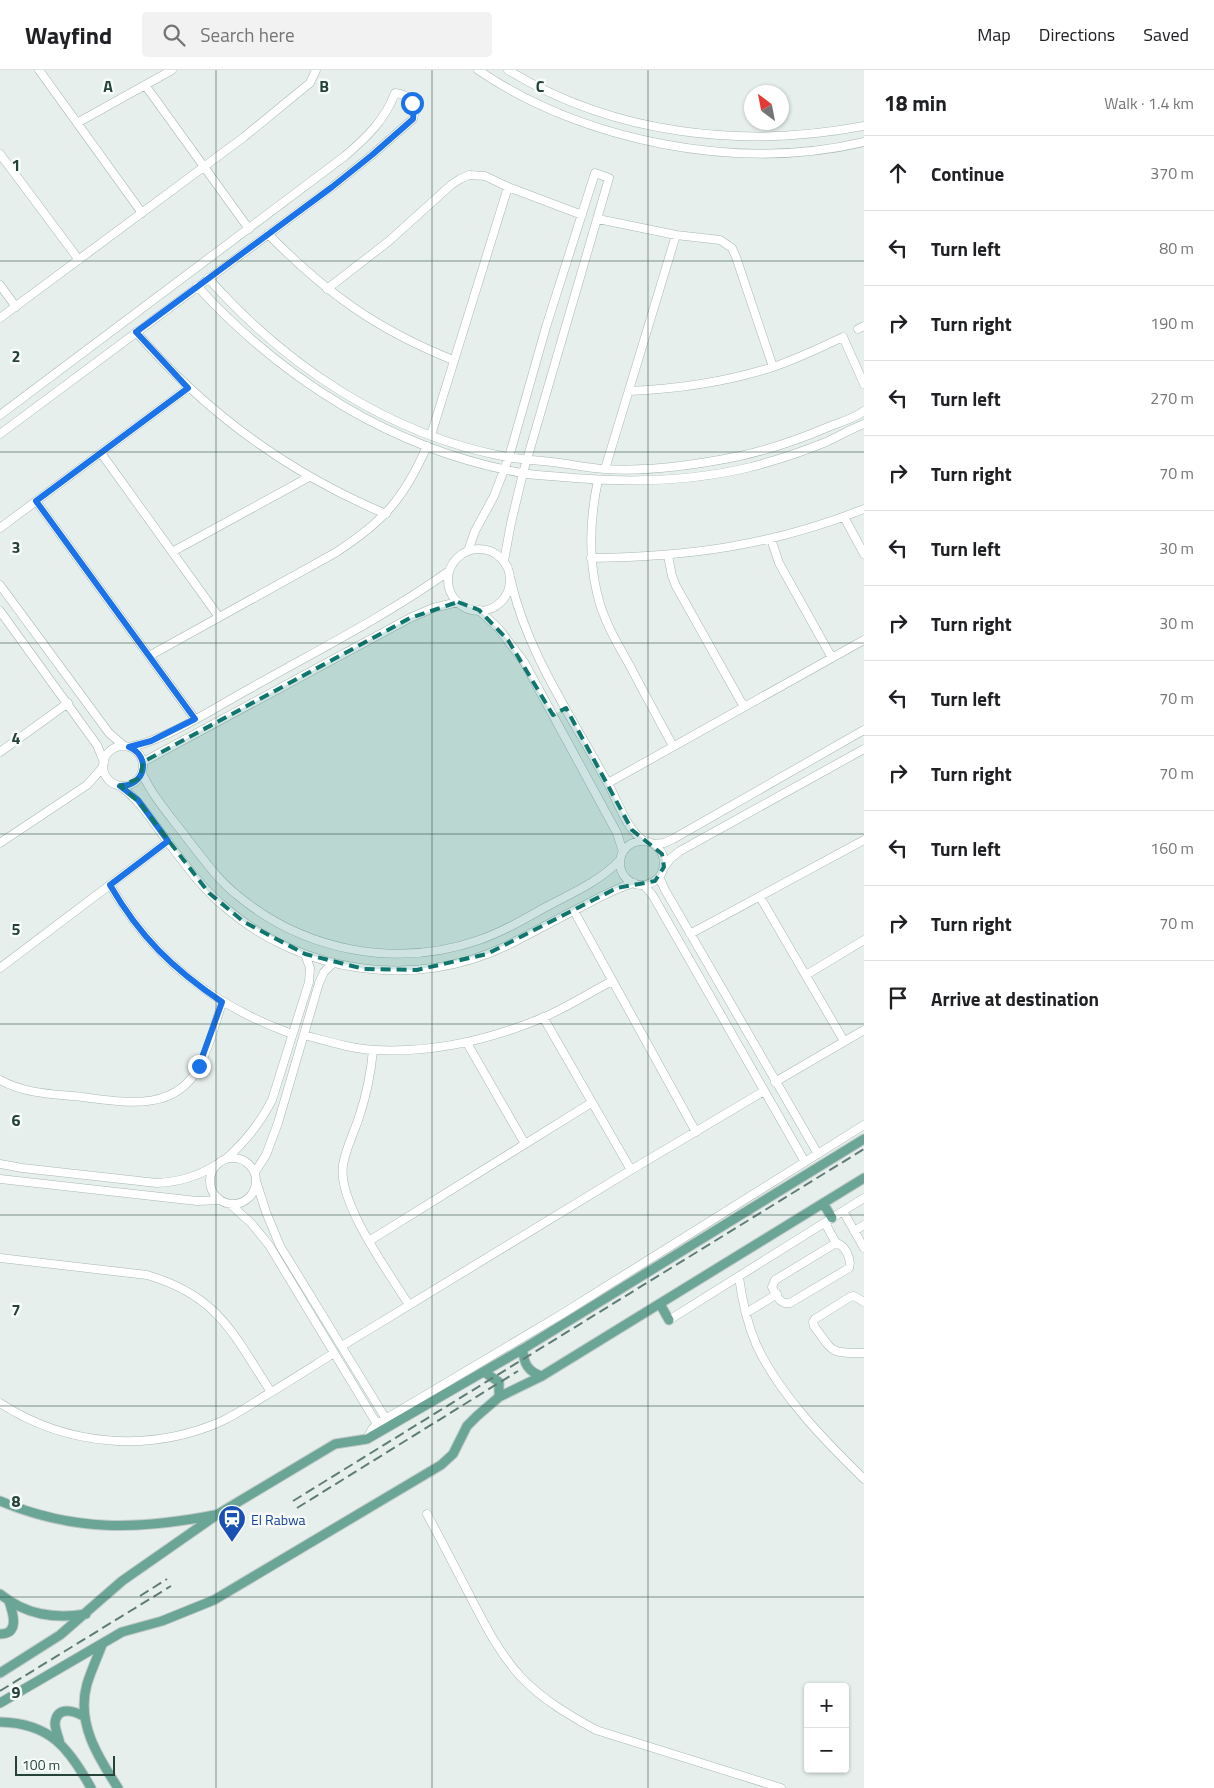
<!DOCTYPE html>
<meta charset="utf-8">
<style>
body{margin:0;font-family:"Titillium Web",sans-serif;background:#f2f2f2;color:#202124}
.controls{position:absolute;right:15px;bottom:15px;display:grid;overflow:hidden;border-radius:5px;box-shadow:0 1px 4px #0004}
.controls button{width:45px;height:45px;display:grid;place-items:center;padding:0;border:0;border-bottom:1px solid #e0e0e0;background:#fff;color:#202124;font:25px sans-serif}
.compass{position:absolute;left:744px;top:15px;width:45px;height:45px;border-radius:50%;background:#fff;box-shadow:0 1px 4px #0004;rotate:328deg}
.scale{position:absolute;left:15px;bottom:12px;width:100px;box-sizing:border-box;padding-left:5px;border:2px solid #24423a;border-top:0;font-size:14px;line-height:18px;white-space:nowrap;color:#24423a;-webkit-text-stroke:4px #f7fbf9;paint-order:stroke}
.stop{position:absolute;width:15px;height:15px;margin:-11px;border:4px solid #1a73e8;border-radius:50%;background:#fff}
.stop.end{background:#1a73e8;border-color:#fff;box-shadow:0 1px 5px #0008}
.list{margin:0;padding:0;list-style:none}
h2{display:flex;justify-content:space-between;align-items:center;height:65px;margin:0;padding:0 20px;font-size:21px}
h2 small{font-size:16px;font-weight:400;color:#757577}
.list li{display:grid;grid-template-columns:32px 1fr auto;gap:15px;align-items:center;box-sizing:border-box;height:75px;padding:0 20px;border-top:1px solid #e0e0e0}
.list b{display:block;font-size:19px;white-space:nowrap}
.list em{font-size:16px;font-style:normal;color:#757577}
.icon{flex:none;width:28px;height:28px;fill:none;stroke:currentColor;stroke-width:2;stroke-linecap:round;stroke-linejoin:round}
.map{position:relative;flex:none;width:864px;height:1718px;overflow:hidden}
header{display:flex;align-items:center;gap:30px;box-sizing:border-box;height:70px;padding:0 25px;background:#fff;border-bottom:1px solid #e0e0e0}
header strong{font-size:24px}
nav{display:flex;gap:28px;margin-inline-start:auto;font-size:18px}
.search{width:350px;height:45px;background:#f2f2f2;display:flex;align-items:center;gap:12px;box-sizing:border-box;padding:0 18px;border-radius:5px;color:#757577;font-size:19px}
main{display:flex}
aside{flex:1;background:#fff}
.map>svg:first-child{display:block}
.lines{fill:none;stroke-linecap:round;stroke-linejoin:round}
.minor-casing{stroke:#a8b8b2;stroke-width:9}
.major-casing{stroke:#c2cac8;stroke-width:11}
.minor{stroke:#fff;stroke-width:8}
.major{stroke:#6aa596;stroke-width:9}
.rail{stroke:#5f7d75;stroke-width:2;stroke-dasharray:10 5;stroke-linecap:butt}
.route{stroke:#1a73e8;stroke-width:6}
.marked{fill:#0f766e;fill-opacity:0.2;stroke:#0f766e;stroke-width:4;stroke-dasharray:10 6;stroke-linejoin:round}
.grid{fill:none;stroke:#24423a;stroke-width:1;stroke-opacity:0.55}
.labels{text-anchor:middle;dominant-baseline:central;stroke-width:5;stroke-linejoin:round;paint-order:stroke}
.transit-label{font-size:14px;fill:#164399;stroke:#f7fbf9;text-anchor:start}
.grid-label{font-size:16px;text-anchor:middle;font-weight:bold;fill:#24423a;stroke:#f7fbf9;stroke-width:5;stroke-linejoin:round;paint-order:stroke}
</style>
<header>
<strong>Wayfind</strong>
<div class="search"><svg class="icon" aria-label="search" viewBox="0 0 24 24"><circle cx="10" cy="10" r="6"/><path d="M15 15l6 6"/></svg>Search here</div>
<nav><a>Map</a><a>Directions</a><a>Saved</a></nav>
</header>
<main>
<div class="map">
<svg width="864" height="1718" viewBox="0 0 864 1718">
<rect width="100%" height="100%" fill="#e6efeb"/>
<g class="lines">
<defs>
<path id="minor" d="M39,0l103,143
M478,0c106,72 261,102 386,72
M508,0c106,65 236,79 356,56
M145,15l104,144
M77,53l95,-53
M0,84l79,106
M598,149l78,16 44,5 12,8 4,9 37,110
M268,164c58,59 108,95 185,126
M208,208c78,88 181,157 299,179 15,3 31,3 45,5 18,2 35,6 53,7 45,3 91,-4 135,-13 32,-7 63,-18 93,-31 11,-4 22,-7 31,-14
M0,215l16,22
M197,216c87,95 197,164 325,187 17,3 35,3 52,5 60,5 119,3 177,-11 26,-7 51,-15 75,-25 13,-6 25,-13 38,-18
M327,219l62,-48 62,-56 9,-6 9,-4 16,1 23,11 74,28
M0,248l244,-181 61,-50 5,-4 6,-13
M858,259l6,-3
M136,262c69,80 152,141 250,182
M629,321c49,-2 97,-9 144,-24 24,-8 47,-19 70,-30l21,47
M0,345l345,-259c22,-19 40,-36 50,-63 15,1 22,12 18,26l-41,36 -40,32 -332,247
M431,365l77,-248
M101,383l118,164
M605,399l71,-234
M598,410c-8,38 -10,75 -1,113 6,27 20,50 33,73 14,27 29,54 43,80
M36,431l159,218
M844,447l20,37
M0,458l188,-140
M771,469l8,24 53,95
M448 510a31 31 0 1 1 62 0a31 31 0 1 1-62 0Z
M468,481l7,-20 19,-35 15,-39 37,-130 49,-154 14,5 -86,295 -12,50 -7,38
M172,482l137,-75
M668,486l4,20 4,10 68,121
M591,488c97,-1 183,-13 273,-49
M510,507c16,74 60,137 96,203 12,20 19,48 38,61
M0,515l109,148 15,13
M479,540l20,19 25,33 93,171 6,19
M0,541l97,134 7,17
M149,586l186,-103c48,-31 69,-54 92,-107
M103 696a20 20 0 1 1 40 0a20 20 0 1 1-40 0Z
M129,677c36,-6 87,-40 120,-58 67,-38 137,-73 200,-118
M0,682l68,-49
M143,692l267,-144 23,-10 25,-6
M142,703c11,25 31,46 47,68 15,19 29,39 48,54 67,56 159,74 242,45 23,-8 44,-20 65,-32 26,-14 55,-26 76,-48
M608,713l256,-143
M120,716c18,13 29,30 42,48 20,26 38,53 64,74 75,65 189,82 280,38 26,-13 51,-27 77,-40 17,-9 33,-18 51,-23
M620 793a22 22 0 1 1 44 0a22 22 0 1 1-44 0Z
M0,773l87,-58 16,-18
M653,774l11,-1 9,-4 191,-109
M664,797l7,-9 9,-7 184,-102
M659,807l6,13 153,264
M110,815c43,74 102,120 182,149
M644,815l9,11 152,266
M760,827l84,144
M574,841l122,221
M690,864l174,-94
M0,898l168,-127
M806,905l58,-35
M543,947l88,153
M304,965c23,6 47,14 71,15 57,3 114,-10 167,-32 24,-10 47,-25 70,-37
M467,973l58,101
M373,980c-2,22 -6,43 -13,64 -5,17 -14,33 -17,51 -6,37 46,108 66,140
M0,1010c25,14 54,14 82,17 42,5 92,16 117,-30 10,-19 16,-43 23,-64
M775,1012l89,-52
M210 1111a23 23 0 1 1 46 0a23 23 0 1 1-46 0Z
M226,1089c20,-18 34,-35 46,-59l37,-118 1,-14 -5,-14
M0,1094l22,4 135,15c22,-1 40,-6 59,-18
M255,1102l11,-17 12,-32 41,-140 5,-11 9,-9
M0,1109l197,22 23,-1
M256,1111l10,31 14,34 106,173
M230,1134l21,19 18,22 108,179
M843,1141l21,37
M825,1153l11,20
M854,1161l10,-6
M369,1171l222,-138
M836,1173c9,2 16,16 13,25l-59,35c-10,2 -14,-8 -18,-16l3,-7z
M0,1188l147,17c72,21 86,59 124,117
M739,1207c3,23 8,46 17,67 23,50 69,97 108,135
M864,1232l-10,-6 -4,1 -35,22 -2,3 1,4c20,27 15,27 50,27
M746,1243l31,-19
M669,1250l195,-122
M342,1276l289,-176 133,-79
M0,1333c66,43 148,50 220,19 15,-7 29,-16 43,-25 24,-14 47,-29 71,-44
M367,1369l5,-10 5,-5 185,-110 302,-189
M427,1444c15,28 29,55 43,82 15,29 29,57 51,81 22,23 48,38 75,53l185,58"/>
<path id="major" d="M823,1133l9,15
M660,1234l9,16
M523,1279c0,14 5,23 19,27
M484,1302l15,10v15
M0,1431c74,31 138,29 215,14
M0,1524c26,21 54,25 86,20
M0,1564c20,0 13,-21 9,-33
M102,1575c-5,13 -11,26 -15,39 -11,39 11,73 31,104
M0,1603l60,-38 62,-54 96,-67 117,-70 32,-5 156,-90 341,-210
M0,1633l122,-71 40,-11 52,-21 227,-135 12,-11 14,-28 10,-10 22,-19 43,-21 322,-198
M0,1652c50,1 69,26 91,66
M60,1674c-1,-6 -5,-14 -5,-21 2,-18 20,-12 30,-6"/>
</defs>
<use href="#minor" class="minor-casing"/>
<use href="#major" class="major-casing"/>
<use href="#minor" class="minor"/>
<use href="#major" class="major"/>
<path class="rail" d="M293,1431l571,-352
M297,1438l221,-137
M140,1526l27,-17
M0,1621l171,-105"/>
</g>
<g class="lines">
<path class="route" d="M199,996l23,-64c-49,-33 -82,-65 -112,-117l58,-44 -30,-41 -18,-14c25,0 32,-29 9,-39l22,-6 44,-22 -159,-218 152,-113 -52,-56 196,-145 40,-32 41,-36 1,-11 -2,-5"/>
</g>
<path class="marked" d="M458,532l21,8 29,30 45,75 13,-7 66,122 30,24 2,13 -9,14 -38,7 -130,66 -70,16 -53,-1 -59,-15 -61,-32 -35,-29 -71,-92 -18,-15 20,-8 3,-16 267,-144z"/>
<path class="grid" d="M216,0v1718M432,0v1718M648,0v1718M0,191h864M0,382h864M0,573h864M0,764h864M0,954h864M0,1145h864M0,1336h864M0,1527h864"/>
<defs>
<symbol id="station-pin" viewBox="-11 -11 22 30"><path d="M0 17L-7.5 6A9.5 9.5 0 1 1 7.5 6Z" fill="#1a4fb4" stroke="#f7fbf9"/><path d="M-3-6H3Q5-6 5-4V2Q5 4 3 4L4.5 6H3L1.5 4h-3L-3 6H-4.5L-3 4Q-5 4-5 2V-4Q-5-6-3-6ZM-3.5-4v3h7v-3ZM-3.5 1v1.5H-2V1ZM2 1v1.5H3.5V1Z" fill="#fff"/></symbol>
</defs>
<g fill-rule="evenodd">
<use href="#station-pin" x="216" y="1433" width="32" height="43"/>
</g>
<g class="labels">
<g class="transit-label">
<text x="251" y="1449">El Rabwa</text>
</g>
</g>
<g class="grid-label">
<text x="108" y="22">A</text>
<text x="324" y="22">B</text>
<text x="540" y="22">C</text>
<text x="16" y="101">1</text>
<text x="16" y="292">2</text>
<text x="16" y="483">3</text>
<text x="16" y="674">4</text>
<text x="16" y="865">5</text>
<text x="16" y="1056">6</text>
<text x="16" y="1246">7</text>
<text x="16" y="1437">8</text>
<text x="16" y="1628">9</text>
</g>
</svg>
<div class="controls">
<button>+</button>
<button>−</button>
</div>
<svg class="compass" viewBox="-18 -18 36 36"><path d="M0-13l5 13h-10z" fill="#e53935"/><path d="M0 13l5-13h-10z" fill="#757577"/></svg>
<div class="scale">100 m</div>
<div class="stop" style="left:412px;top:33px"></div>
<div class="stop end" style="left:199px;top:996px"></div>
</div>
<aside>
<h2>18 min<small>Walk · 1.4 km</small></h2>
<ul class="list">
<li><svg class="icon" aria-label="ahead" viewBox="0 0 24 24"><path d="M12 20V5M6 11l6-6 6 6"/></svg><div><b>Continue</b></div><em>370 m</em></li>
<li><svg class="icon" aria-label="left" viewBox="0 0 24 24"><path d="M17 20v-9H6M10 6l-5 5 5 5"/></svg><div><b>Turn left</b></div><em>80 m</em></li>
<li><svg class="icon" aria-label="right" viewBox="0 0 24 24"><path d="M7 20v-9h11M14 6l5 5-5 5"/></svg><div><b>Turn right</b></div><em>190 m</em></li>
<li><svg class="icon" aria-label="left" viewBox="0 0 24 24"><path d="M17 20v-9H6M10 6l-5 5 5 5"/></svg><div><b>Turn left</b></div><em>270 m</em></li>
<li><svg class="icon" aria-label="right" viewBox="0 0 24 24"><path d="M7 20v-9h11M14 6l5 5-5 5"/></svg><div><b>Turn right</b></div><em>70 m</em></li>
<li><svg class="icon" aria-label="left" viewBox="0 0 24 24"><path d="M17 20v-9H6M10 6l-5 5 5 5"/></svg><div><b>Turn left</b></div><em>30 m</em></li>
<li><svg class="icon" aria-label="right" viewBox="0 0 24 24"><path d="M7 20v-9h11M14 6l5 5-5 5"/></svg><div><b>Turn right</b></div><em>30 m</em></li>
<li><svg class="icon" aria-label="left" viewBox="0 0 24 24"><path d="M17 20v-9H6M10 6l-5 5 5 5"/></svg><div><b>Turn left</b></div><em>70 m</em></li>
<li><svg class="icon" aria-label="right" viewBox="0 0 24 24"><path d="M7 20v-9h11M14 6l5 5-5 5"/></svg><div><b>Turn right</b></div><em>70 m</em></li>
<li><svg class="icon" aria-label="left" viewBox="0 0 24 24"><path d="M17 20v-9H6M10 6l-5 5 5 5"/></svg><div><b>Turn left</b></div><em>160 m</em></li>
<li><svg class="icon" aria-label="right" viewBox="0 0 24 24"><path d="M7 20v-9h11M14 6l5 5-5 5"/></svg><div><b>Turn right</b></div><em>70 m</em></li>
<li><svg class="icon" aria-label="arrive" viewBox="0 0 24 24"><path d="M6 21V4h12l-3 4 3 4H6"/></svg><div><b>Arrive at destination</b></div></li>
</ul>
</aside>
</main>
